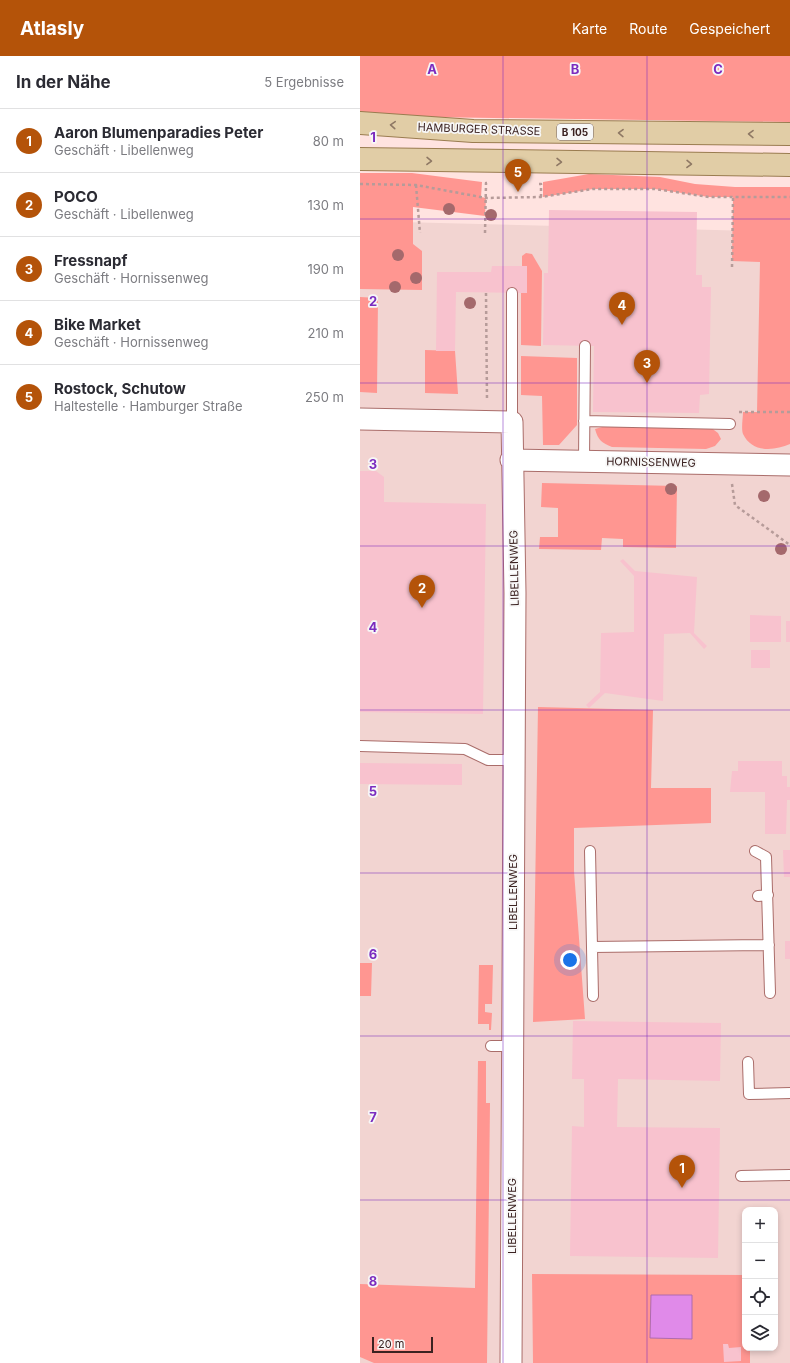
<!DOCTYPE html>
<html lang="de">
<meta charset="utf-8">
<style>
body{margin:0;font-family:Inter,sans-serif;background:#f2f2f3;color:#2b2b33}
.controls{position:absolute;right:12px;bottom:12px;display:grid;overflow:hidden;border-radius:8px;box-shadow:0 2px 6px #0003}
.controls button{width:36px;height:36px;display:grid;place-items:center;padding:0;border:0;border-bottom:1px solid #e1e1e2;background:#fff;color:#2b2b33;font:20px sans-serif}
.scale{position:absolute;left:12px;bottom:10px;width:61px;box-sizing:border-box;padding-left:4px;border:2px solid #3b2221;border-top:0;font-size:11px;line-height:14px;white-space:nowrap;color:#3b2221;-webkit-text-stroke:3px #f7f7f7;paint-order:stroke}
.you{position:absolute;left:210px;top:904px;width:14px;height:14px;margin:-10px;border:3px solid #fff;border-radius:50%;background:#1a73e8;box-shadow:0 0 0 6px #1a73e833}
.badge{display:grid;place-items:center;width:26px;height:26px;border-radius:50%;background:#b45309;color:#fff;font-size:13px;font-weight:700}
.pin{position:absolute;translate:-50% -33px;filter:drop-shadow(0 1px 2px #0008)}
.pin::after{content:'';position:absolute;top:21px;width:14px;height:12px;background:inherit;clip-path:polygon(0 0,100% 0,50% 100%)}
.list{margin:0;padding:0;list-style:none}
h2{display:flex;justify-content:space-between;align-items:center;height:52px;margin:0;padding:0 16px;font-size:17px}
h2 small{font-size:13px;font-weight:400;color:#7c7c81}
.list li{display:grid;grid-template-columns:26px 1fr auto;gap:12px;align-items:center;box-sizing:border-box;height:64px;padding:0 16px;border-top:1px solid #e1e1e2}
.list b{display:block;font-size:15px;white-space:nowrap}
.list p{margin:0;font-size:13px;white-space:nowrap;color:#7c7c81}
.list em{font-size:13px;font-style:normal;color:#7c7c81}
.icon{flex:none;width:22px;height:22px;fill:none;stroke:currentColor;stroke-width:2;stroke-linecap:round;stroke-linejoin:round}
.map{position:relative;flex:none;width:430px;height:1307px;overflow:hidden}
header{display:flex;align-items:center;gap:24px;box-sizing:border-box;height:56px;padding:0 20px;background:#b45309;color:#fff}
header strong{font-size:19px}
nav{display:flex;gap:22px;margin-inline-start:auto;font-size:14px}
main{display:flex}
aside{flex:1;background:#fff}
.map>svg:first-child{display:block}
.built{fill:#f2d4d1;fill-rule:evenodd}
.green{fill:#ff9691}
.water{fill:#e08ae9;stroke:#ae6bad}
.building{fill:#f8c2ce}
.lines{fill:none;stroke-linecap:round;stroke-linejoin:round}
.lane-casing{stroke:#aa6d6a;stroke-width:12}
.street-casing{stroke:#aa6d6a;stroke-width:23}
.primary-casing{stroke:#9a7c50;stroke-width:24}
.path{stroke:#b69b99;stroke-width:2.5;stroke-dasharray:3 3;stroke-linecap:butt}
.lane{stroke:#fff;stroke-width:10}
.street{stroke:#fff;stroke-width:21}
.primary{stroke:#e1cda6;stroke-width:22}
.tree{fill:#a4696c}
.oneway{stroke:#8e7864}
.grid{fill:none;stroke:#7b2cbf;stroke-width:1;stroke-opacity:0.55}
.labels{text-anchor:middle;dominant-baseline:central;stroke-width:3.5;stroke-linejoin:round;paint-order:stroke}
.shield{fill:#f7f7f7;stroke:#736261;stroke-width:1}
.shield-label{font-size:10px;font-weight:bold;fill:#3b2221}
.street-label{font-size:11px;fill:#3b2221;stroke:#f7f7f7}
.grid-label{font-size:13px;text-anchor:middle;font-weight:bold;fill:#7b2cbf;stroke:#f7f7f7;stroke-width:3.5;stroke-linejoin:round;paint-order:stroke}
</style>
<header>
<strong>Atlasly</strong>
<nav><a>Karte</a><a>Route</a><a>Gespeichert</a></nav>
</header>
<main>
<aside>
<h2>In der Nähe<small>5 Ergebnisse</small></h2>
<ul class="list">
<li><span class="badge">1</span><div><b>Aaron Blumenparadies Peter</b><p>Geschäft · Libellenweg</p></div><em>80 m</em></li>
<li><span class="badge">2</span><div><b>POCO</b><p>Geschäft · Libellenweg</p></div><em>130 m</em></li>
<li><span class="badge">3</span><div><b>Fressnapf</b><p>Geschäft · Hornissenweg</p></div><em>190 m</em></li>
<li><span class="badge">4</span><div><b>Bike Market</b><p>Geschäft · Hornissenweg</p></div><em>210 m</em></li>
<li><span class="badge">5</span><div><b>Rostock, Schutow</b><p>Haltestelle · Hamburger Straße</p></div><em>250 m</em></li>
</ul>
</aside>
<div class="map">
<svg width="430" height="1307" viewBox="0 0 430 1307">
<rect width="100%" height="100%" fill="#ffe3e0"/>
<path class="built" d="M0,165l430,11v1131h-430zM385,1154h30v138h-30z"/>
<path class="green" d="M0,0h430v66l-363,-5 -67,-5z
M0,117h52l70,9 -1,15 5,1 -1,18 -72,-9v37l9,7v39l-62,-1z
M229,118l71,3 35,7 40,3h55v257c-16,7 -38,9 -47,-10 -2,-6 0,-16 0,-22h14l3,-150 -28,-1 1,-64h-24l-54,-8h-62l-50,8v-15z
M166,197l6,1 10,17 -1,75 -20,-1v-52l6,-1v-26h-5v-10z
M0,241l18,1 -1,95 -17,-1z
M65,294l30,1 3,43 -33,-1z
M161,300l56,2v67l-18,20h-16l-1,-49 -21,-1z
M260,366l90,5 8,6 3,6 -6,7 -9,3 -94,-2c-10,-4 -14,-7 -17,-18z
M182,427l135,3 -1,62 -53,-1v-8l-21,-1 -1,12 -62,-1 1,-12h18v-29l-17,-1z
M178,651l115,3 -2,78h60v35l-137,5v43l11,148 -52,3z
M0,907h12l-1,33h-11z
M119,909h14l-1,39h-7v8l7,1 -1,17h-2v-6h-11z
M118,1005h8v42h4l-3,260h-113l-14,-6v-73l115,4z
M172,1218l213,1v73h5v15h-217z"/>
<path class="water" d="M291,1239h41v44l-42,-1z"/>
<path class="building" d="M189,154l148,2 -1,63h6v12h9l-2,107 -9,1 -1,18 -106,-1 1,-66 -51,-1 1,-72h4z
M132,210h35v27l-71,-1 -1,59h-19l1,-79h54z
M0,415h16l8,6v25l102,2 -3,210 -123,-2z
M263,503l12,12 62,6 -3,56 13,13 -3,3 -14,-16 -26,1 -1,67 -58,-8 -16,15 -3,-3 14,-13 1,-59 33,-1v-56l-14,-15z
M390,559l31,1v26h-31z
M426,565h4v21h-4z
M391,594h19v18h-19z
M378,705h44v15h5v11h3v13h-3l-1,34h-21v-42h-35l2,-21h6z
M0,707l102,1v21l-102,-1z
M423,794h7v27h-6z
M425,885h5v18h-5z
M213,965l148,2 -1,58 -102,-2 -1,48 103,1 -2,130 -148,-2 2,-130 12,1v-48h-12z
M363,1288h5l1,4 12,-1v14l-17,1z"/>
<g class="lines">
<defs>
<path id="lane" d="M224,365l146,3
M152,366v-129
M224,405l1,-115
M0,690l105,3 23,11h26
M230,795l3,145
M395,795l11,6 4,136
M398,840l10,-1
M232,891l177,-2
M131,990h22
M388,1006l1,32 41,-1
M381,1120l49,-1"/>
<path id="street" d="M0,363l152,3 3,171 -4,770
M151,404l279,5"/>
<path id="primary" d="M0,67l113,8 317,3
M0,103l430,6"/>
</defs>
<use href="#lane" class="lane-casing"/>
<use href="#street" class="street-casing"/>
<use href="#primary" class="primary-casing"/>
<path class="path" d="M0,128l56,1 70,13 55,-1 52,-8h62l54,8h81
M179,128h2v13
M56,129l4,48
M125,177l1,-50h2
M372,211l1,-70
M126,237l1,107
M379,356h51
M372,428l3,21 55,40"/>
<use href="#lane" class="lane"/>
<use href="#street" class="street"/>
<use href="#primary" class="primary"/>
</g>
<g class="tree">
<circle cx="89" cy="153" r="6"/>
<circle cx="131" cy="159" r="6"/>
<circle cx="38" cy="199" r="6"/>
<circle cx="56" cy="222" r="6"/>
<circle cx="35" cy="231" r="6"/>
<circle cx="110" cy="247" r="6"/>
<circle cx="311" cy="433" r="6"/>
<circle cx="404" cy="440" r="6"/>
<circle cx="421" cy="493" r="6"/>
</g>
<defs><path id="oneway-chevron" d="M-2-3.5L2.5 0L-2 3.5" fill="none" stroke-width="1.6" stroke-linecap="round" stroke-linejoin="round"/></defs>
<g class="oneway">
<use href="#oneway-chevron" transform="translate(33 69) rotate(-176)"/>
<use href="#oneway-chevron" transform="translate(261 77) rotate(-179)"/>
<use href="#oneway-chevron" transform="translate(391 78) rotate(-179)"/>
<use href="#oneway-chevron" transform="translate(69 105) rotate(1)"/>
<use href="#oneway-chevron" transform="translate(199 106) rotate(1)"/>
<use href="#oneway-chevron" transform="translate(329 108) rotate(1)"/>
</g>
<path class="grid" d="M143,0v1307M287,0v1307M0,163h430M0,327h430M0,490h430M0,654h430M0,817h430M0,980h430M0,1144h430"/>
<g class="labels">
<rect class="shield" x="197" y="68" width="36" height="16" rx="3"/>
<g class="shield-label">
<text x="215" y="76">B 105</text>
</g>
<g class="street-label">
<text transform="translate(119 73) rotate(2)">HAMBURGER STRASSE</text>
<text transform="translate(291 406) rotate(1)">HORNISSENWEG</text>
<text transform="translate(154 512) rotate(-91)">LIBELLENWEG</text>
<text transform="translate(153 836) rotate(-90)">LIBELLENWEG</text>
<text transform="translate(152 1160) rotate(-90)">LIBELLENWEG</text>
</g>
</g>
<g class="grid-label">
<text x="72" y="18">A</text>
<text x="215" y="18">B</text>
<text x="358" y="18">C</text>
<text x="13" y="86">1</text>
<text x="13" y="250">2</text>
<text x="13" y="413">3</text>
<text x="13" y="576">4</text>
<text x="13" y="740">5</text>
<text x="13" y="903">6</text>
<text x="13" y="1066">7</text>
<text x="13" y="1230">8</text>
</g>
</svg>
<div class="controls">
<button>+</button>
<button>−</button>
<button><svg class="icon" aria-label="locate" viewBox="0 0 24 24"><circle cx="12" cy="12" r="6"/><path d="M12 2v4M12 18v4M2 12h4M18 12h4"/></svg></button>
<button><svg class="icon" aria-label="layers" viewBox="0 0 24 24"><path d="M12 4l9 5-9 5-9-5zM3 14l9 5 9-5"/></svg></button>
</div>
<div class="scale">20 m</div>
<div class="you"></div>
<div class="pin badge" style="left:322px;top:1132px">1</div>
<div class="pin badge" style="left:62px;top:552px">2</div>
<div class="pin badge" style="left:287px;top:327px">3</div>
<div class="pin badge" style="left:262px;top:269px">4</div>
<div class="pin badge" style="left:158px;top:136px">5</div>
</div>
</main>
